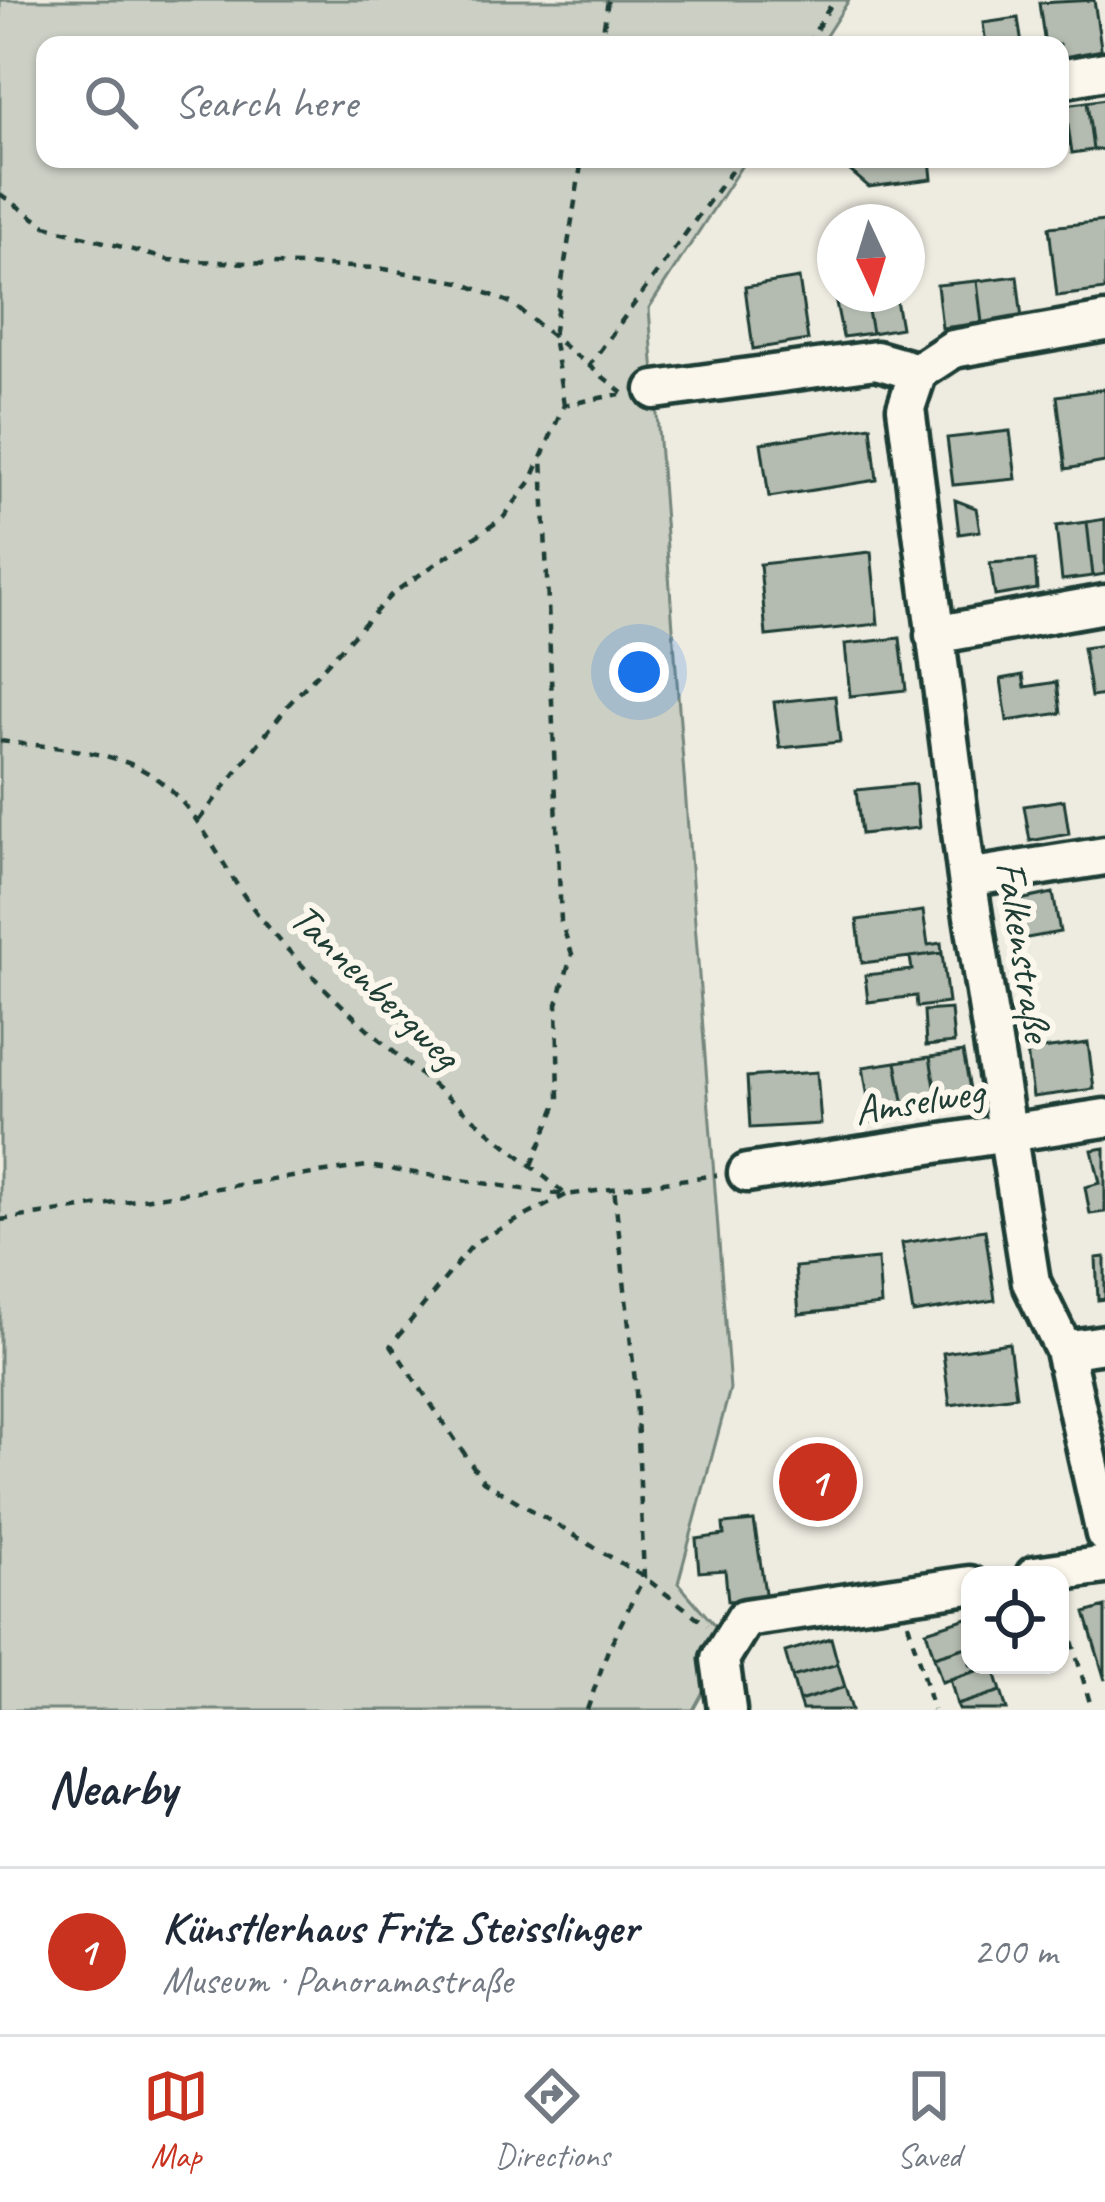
<!DOCTYPE html>
<meta charset="utf-8">
<style>
body{margin:0;font-family:Caveat,sans-serif;background:#f6f6f7;color:#1f2937}
.controls{position:absolute;right:36px;bottom:36px;display:grid;overflow:hidden;border-radius:24px;box-shadow:0 3px 9px #0004}
.controls button{width:108px;height:108px;display:grid;place-items:center;padding:0;border:0;border-bottom:3px solid #e0e1e3;background:#fff;color:#1f2937;font:60px sans-serif}
.compass{position:absolute;left:817px;top:204px;width:108px;height:108px;border-radius:50%;background:#fff;box-shadow:0 3px 9px #0004;rotate:176deg}
.you{position:absolute;left:639px;top:672px;width:42px;height:42px;margin:-30px;border:9px solid #fff;border-radius:50%;background:#1a73e8;box-shadow:0 0 0 18px #1a73e833}
.badge{display:grid;place-items:center;width:78px;height:78px;border-radius:50%;background:#c8321e;color:#fff;font-size:39px;font-weight:700}
.pin{position:absolute;translate:-50% -50%;border:6px solid #fff;box-shadow:0 3px 12px #0006}
.list{margin:0;padding:0;list-style:none}
h2{display:flex;justify-content:space-between;align-items:center;height:156px;margin:0;padding:0 48px;font-size:51px}
h2 small{font-size:39px;font-weight:400;color:#747a83}
.list li{display:grid;grid-template-columns:78px 1fr auto;gap:36px;align-items:center;box-sizing:border-box;height:168px;padding:0 48px;border-top:3px solid #e0e1e3}
.list b{display:block;font-size:45px;white-space:nowrap}
.list p{margin:0;font-size:39px;white-space:nowrap;color:#747a83}
.list em{font-size:39px;font-style:normal;color:#747a83}
.icon{flex:none;width:66px;height:66px;fill:none;stroke:currentColor;stroke-width:2;stroke-linecap:round;stroke-linejoin:round}
.map{position:relative;flex:none;width:1105px;height:1710px;overflow:hidden}
.search{position:absolute;background:#fff;box-shadow:0 3px 9px #0004;left:36px;right:36px;top:36px;height:132px;display:flex;align-items:center;gap:30px;box-sizing:border-box;padding:0 42px;border-radius:24px;color:#747a83;font-size:45px}
.sheet{height:324px;background:#fff}
nav{display:flex;justify-content:space-around;align-items:center;box-sizing:border-box;height:168px;border-top:3px solid #e0e1e3;background:#fff;font-size:33px;color:#747a83}
nav a{display:grid;justify-items:center;gap:6px}
nav .on{color:#c8321e}
.map>svg:first-child{display:block}
.green{fill:#cbcfc4;stroke:#75867c;stroke-width:3}
.building{fill:#b4bbb0;stroke:#1f3d34;stroke-width:3}
.lines{fill:none;stroke-linecap:round;stroke-linejoin:round}
.minor-casing{stroke:#1f3d34;stroke-width:45}
.path{stroke:#1f3d34;stroke-width:4.5;stroke-dasharray:9 9;stroke-linecap:butt}
.minor{stroke:#fbf7ec;stroke-width:36}
.labels{text-anchor:middle;dominant-baseline:central;stroke-width:12;stroke-linejoin:round;paint-order:stroke}
.street-label{font-size:42px;fill:#1f3d34;stroke:#fbf7ec}
</style>
<div class="map">
<svg width="1105" height="1710" viewBox="0 0 1105 1710">
<rect width="100%" height="100%" fill="#eeece1"/>
<filter id="ink" filterUnits="userSpaceOnUse"><feTurbulence type="fractalNoise" baseFrequency=".00833" numOctaves="2"/><feDisplacementMap in="SourceGraphic" scale="24" xChannelSelector="R" yChannelSelector="G"/><feConvolveMatrix kernelMatrix="1 2 1 2 8 2 1 2 1" color-interpolation-filters="sRGB"/></filter>
<g filter="url(#ink)">
<path class="green" d="M0,0h849l-29,45h-775v114h701l-97,149 81,1081 -52,194 52,60 -37,67h-693z"/>
<path class="building" d="M1094,0l8,54 -42,6v-15h-15l-6,-42z
M1018,18l4,27h-36l-3,-22z
M1105,99v50l-12,1 -6,-48z
M1087,102l6,48 -21,3 -7,-48z
M1065,105l5,39 -10,2v-40z
M836,159h94l2,20 -63,8z
M1105,221v69l-48,6 -8,-69z
M1017,276l5,43 -40,4 -5,-42z
M799,278l9,62 -55,9 -8,-62z
M977,281l5,42 -40,5 -5,-43z
M832,283l3,11h30l7,39 -29,4z
M865,294h30l6,34 -29,5z
M1105,389v73l-39,7 -9,-73z
M871,426l6,54 -108,17 -8,-54z
M1010,431l6,48 -63,6 -6,-47z
M955,500l21,8 4,23 -21,3z
M1105,519v55l-12,2 -6,-54z
M1087,522l6,54 -31,4 -6,-54z
M871,552l7,72 -112,12 -6,-72z
M1035,560l2,29 -42,7 -5,-33z
M900,638l6,52 -56,6 -5,-52z
M1105,645v50l-14,2 -8,-49z
M1023,675l2,12 32,-5 4,31 -54,8 -6,-42z
M835,696l5,46 -60,6 -6,-46z
M915,784l4,44 -58,6 -5,-44z
M1064,800l5,34 -39,7 -6,-35z
M1053,893l7,39 -38,7 -7,-38z
M923,911l5,34 13,-2 1,10 -80,10 -5,-43z
M942,953l6,50 -31,4 -1,-11 -48,6 -3,-27 47,-5 -2,-13z
M951,1009l3,34 -28,3 -2,-35z
M1088,1043l6,46 -61,8 -6,-46z
M963,1052l10,53 -34,6 -9,-54z
M930,1057l9,54 -33,6 -10,-55z
M896,1062l10,55 -34,5 -9,-55z
M817,1072l4,52 -71,4 -3,-51z
M1105,1148v64l-15,2 -5,-27 15,-4 -8,-33z
M985,1230l10,70 -82,13 -11,-70z
M1105,1257v42l-7,1 -2,-42z
M878,1259l3,46 -82,9 -4,-47z
M1009,1343l7,53 -66,9 -7,-52z
M838,1454l6,51 -46,5 -5,-52z
M754,1521l12,78 -38,2 -3,-31 -26,2 -3,-33 28,-4 -1,-11z
M1105,1607v73l-20,-67z
M970,1617v29l-36,11 -8,-26z
M831,1638l7,26 -46,13 -7,-25z
M970,1646v19l19,2 -47,15 -8,-25z
M838,1664l7,23 -46,14 -7,-24z
M993,1665l8,26 -44,14 -7,-26z
M845,1687l7,23h-50l-3,-9z
M1001,1691l6,19h-48l-2,-5z"/>
<g class="lines">
<defs>
<path id="minor" d="M1060,79l45,-8
M918,372l-12,36 61,470 64,404 33,68 41,184
M655,390l221,-30 42,12 35,-23 152,-27
M934,635l171,-31
M967,878l138,-22
M747,1173l358,-55
M1064,1350l41,-6
M1035,1575l70,-10
M727,1710l-7,-51 25,-41 225,-33"/>
</defs>
<use href="#minor" class="minor-casing"/>
<path class="path" d="M601,45l7,-45
M807,45l27,-45
M0,194l46,32 123,34 209,8 82,14 51,21 112,90
M588,367l152,-208
M564,405l-11,-69 29,-177
M0,741c44,6 94,7 135,25 61,28 82,97 121,146 86,109 205,193 310,283l151,-20
M199,820l90,-116 104,-111 110,-75 28,-37 33,-76 56,-11
M532,1165l27,-66 -2,-95 15,-50 -11,-32 -19,-466
M566,1195l-91,47 -84,103 92,136 161,96 63,48
M0,1220l367,-54 197,29
M1062,1606l30,104
M908,1623l25,87
M587,1710l21,-60 36,-73 -8,-186 -22,-204"/>
<use href="#minor" class="minor"/>
</g>
</g>
<g class="labels">
<g class="street-label">
<text transform="translate(1024 951) rotate(81)">Falkenstraße</text>
<text transform="translate(375 986) rotate(44)">Tannenbergweg</text>
<text transform="translate(919 1101) rotate(-9)">Amselweg</text>
</g>
</g>
</svg>
<div class="controls">
<button><svg class="icon" aria-label="locate" viewBox="0 0 24 24"><circle cx="12" cy="12" r="6"/><path d="M12 2v4M12 18v4M2 12h4M18 12h4"/></svg></button>
</div>
<svg class="compass" viewBox="-18 -18 36 36"><path d="M0-13l5 13h-10z" fill="#e53935"/><path d="M0 13l5-13h-10z" fill="#747a83"/></svg>
<div class="you"></div>
<div class="pin badge" style="left:818px;top:1482px">1</div>
<div class="search"><svg class="icon" aria-label="search" viewBox="0 0 24 24"><circle cx="10" cy="10" r="6"/><path d="M15 15l6 6"/></svg>Search here</div>
</div>
<section class="sheet">
<h2>Nearby<small></small></h2>
<ul class="list">
<li><span class="badge">1</span><div><b>Künstlerhaus Fritz Steisslinger</b><p>Museum · Panoramastraße</p></div><em>200 m</em></li>
</ul>
</section>
<nav>
<a class="on"><svg class="icon" aria-label="map" viewBox="0 0 24 24"><path d="M3 6l6-2 6 2 6-2v14l-6 2-6-2-6 2zM9 4v14M15 6v14"/></svg>Map</a>
<a><svg class="icon" aria-label="directions" viewBox="0 0 24 24"><path d="M12 3l9 9-9 9-9-9zM9 14v-3h6M13 9l2 2-2 2"/></svg>Directions</a>
<a><svg class="icon" aria-label="saved" viewBox="0 0 24 24"><path d="M7 4h10v16l-5-4-5 4z"/></svg>Saved</a>
</nav>
